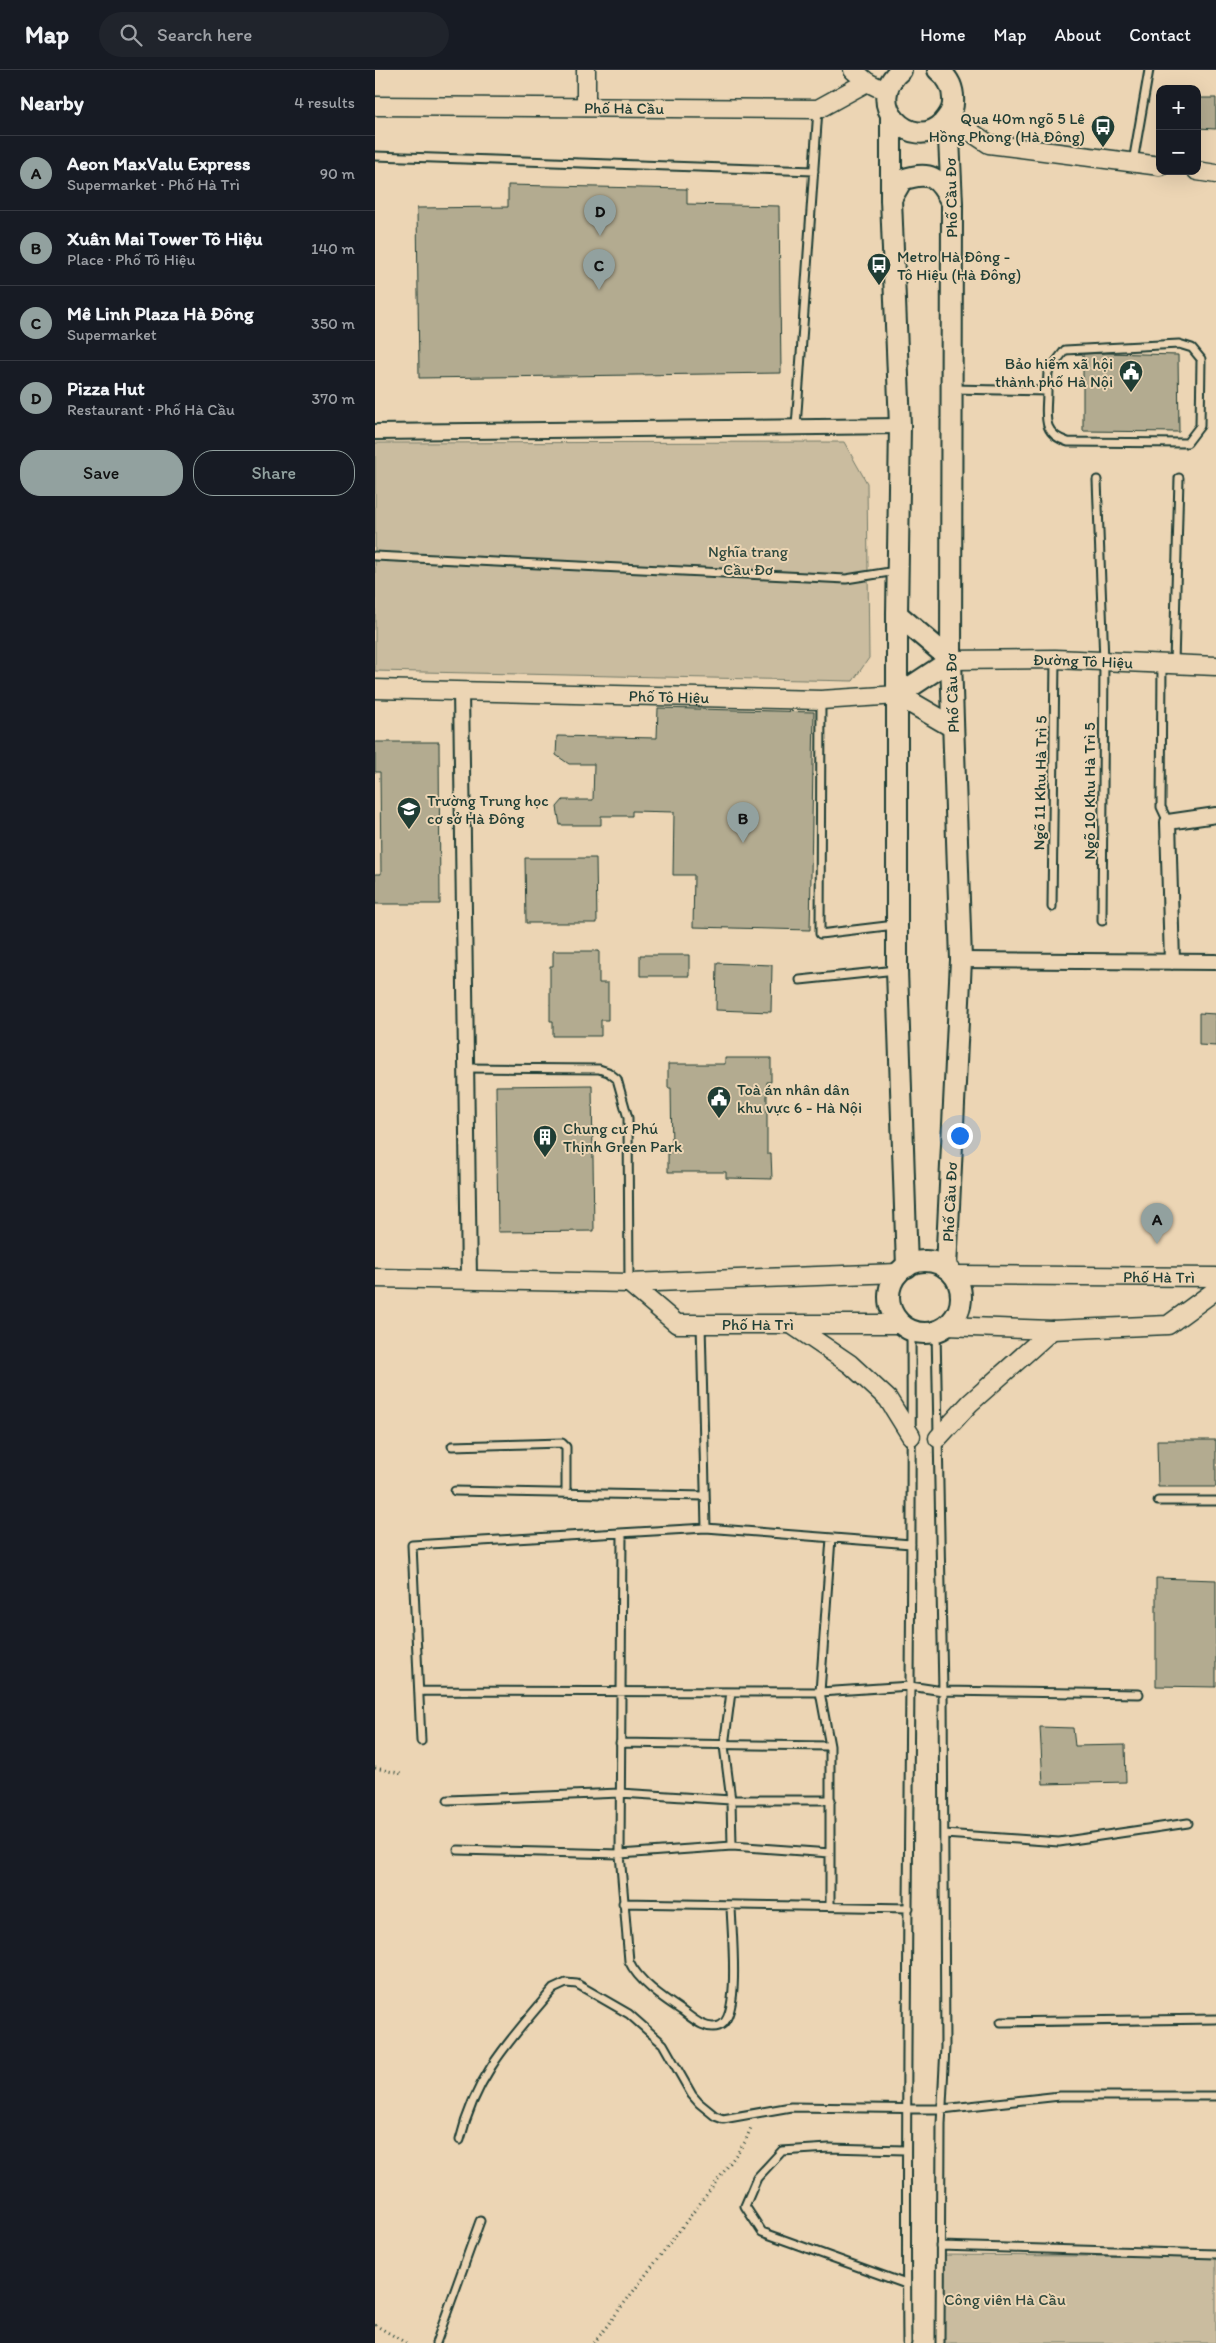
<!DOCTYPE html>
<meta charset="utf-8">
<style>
body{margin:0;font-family:Itim,sans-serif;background:#20242c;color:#f1f3f6}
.controls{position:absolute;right:15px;top:15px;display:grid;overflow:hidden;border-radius:10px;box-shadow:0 5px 20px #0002}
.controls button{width:45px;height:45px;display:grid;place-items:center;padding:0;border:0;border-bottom:1px solid #363941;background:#171b24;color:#f1f3f6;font:25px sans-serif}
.you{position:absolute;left:584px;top:1065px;width:18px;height:18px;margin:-12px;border:4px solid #fff;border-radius:50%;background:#1a73e8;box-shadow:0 0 0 8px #1a73e833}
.badge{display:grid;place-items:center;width:32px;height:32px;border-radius:50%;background:#92a19f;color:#111;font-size:16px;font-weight:700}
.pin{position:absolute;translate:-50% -41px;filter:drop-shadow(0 1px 2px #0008)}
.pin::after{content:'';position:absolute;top:26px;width:18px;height:15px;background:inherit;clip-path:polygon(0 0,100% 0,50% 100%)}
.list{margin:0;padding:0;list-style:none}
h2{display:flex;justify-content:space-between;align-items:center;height:65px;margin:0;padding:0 20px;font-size:21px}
h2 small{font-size:16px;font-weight:400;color:#9ea1a6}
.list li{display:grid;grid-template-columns:32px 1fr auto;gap:15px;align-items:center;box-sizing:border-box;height:75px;padding:0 20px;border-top:1px solid #363941}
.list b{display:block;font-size:19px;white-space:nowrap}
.list p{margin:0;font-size:16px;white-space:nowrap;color:#9ea1a6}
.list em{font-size:16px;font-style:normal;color:#9ea1a6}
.actions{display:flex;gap:10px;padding:15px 20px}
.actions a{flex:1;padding:11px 0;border:1px solid #92a19f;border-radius:20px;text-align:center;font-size:18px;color:#92a19f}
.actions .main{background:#92a19f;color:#111}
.icon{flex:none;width:28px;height:28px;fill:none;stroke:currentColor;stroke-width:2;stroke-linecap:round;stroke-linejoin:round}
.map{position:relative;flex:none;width:841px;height:2273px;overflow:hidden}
header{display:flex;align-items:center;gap:30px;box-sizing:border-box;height:70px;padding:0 25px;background:#171b24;border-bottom:1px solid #363941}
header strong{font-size:24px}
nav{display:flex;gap:28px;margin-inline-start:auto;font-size:18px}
.search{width:350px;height:45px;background:#20242c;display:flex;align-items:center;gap:12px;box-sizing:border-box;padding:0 18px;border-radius:28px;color:#9ea1a6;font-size:19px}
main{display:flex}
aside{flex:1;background:#171b24}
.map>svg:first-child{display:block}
.green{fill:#cabc9f;stroke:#747c6a}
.building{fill:#b3ab90;stroke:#1f3d34}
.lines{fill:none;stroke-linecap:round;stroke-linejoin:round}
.service-casing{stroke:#1f3d34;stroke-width:11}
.minor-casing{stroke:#1f3d34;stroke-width:18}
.tertiary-casing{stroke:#1f3d34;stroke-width:21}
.secondary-casing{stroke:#1f3d34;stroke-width:24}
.path{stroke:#1f3d34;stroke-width:3;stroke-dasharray:1 4;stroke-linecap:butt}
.service{stroke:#ecd5b4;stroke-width:7}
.minor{stroke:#ecd5b4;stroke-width:14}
.tertiary{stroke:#ecd5b4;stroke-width:18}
.secondary{stroke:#ecd5b4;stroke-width:20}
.labels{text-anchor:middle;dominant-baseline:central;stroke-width:4;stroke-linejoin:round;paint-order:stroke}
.street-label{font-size:16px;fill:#1f3d34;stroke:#ecd5b4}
.poi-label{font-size:16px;fill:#1f3d34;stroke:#ecd5b4;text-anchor:start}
.park-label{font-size:16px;fill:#304a3f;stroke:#ecd5b4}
</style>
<header>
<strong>Map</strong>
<div class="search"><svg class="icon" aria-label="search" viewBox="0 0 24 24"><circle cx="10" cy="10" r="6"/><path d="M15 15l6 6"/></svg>Search here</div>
<nav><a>Home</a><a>Map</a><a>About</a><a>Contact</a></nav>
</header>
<main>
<aside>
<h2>Nearby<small>4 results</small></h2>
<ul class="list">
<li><span class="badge">A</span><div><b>Aeon MaxValu Express</b><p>Supermarket · Phố Hà Trì</p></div><em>90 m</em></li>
<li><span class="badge">B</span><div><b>Xuân Mai Tower Tô Hiệu</b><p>Place · Phố Tô Hiệu</p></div><em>140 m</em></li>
<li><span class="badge">C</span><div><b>Mê Linh Plaza Hà Đông</b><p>Supermarket</p></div><em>350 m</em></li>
<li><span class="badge">D</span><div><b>Pizza Hut</b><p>Restaurant · Phố Hà Cầu</p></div><em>370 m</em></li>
</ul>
<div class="actions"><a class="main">Save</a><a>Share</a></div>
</aside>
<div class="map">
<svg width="841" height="2273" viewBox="0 0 841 2273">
<rect width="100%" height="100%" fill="#ecd5b4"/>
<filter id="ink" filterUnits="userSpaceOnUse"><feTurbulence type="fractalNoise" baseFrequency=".02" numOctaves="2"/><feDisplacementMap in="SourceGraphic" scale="10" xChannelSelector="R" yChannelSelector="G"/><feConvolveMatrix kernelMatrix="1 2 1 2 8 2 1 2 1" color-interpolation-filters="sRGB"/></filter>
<g filter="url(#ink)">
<path class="green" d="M469,372l23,41 2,175 -16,23 -478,-10v-228z
M565,2185l276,2v86h-276z"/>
<path class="building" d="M822,28h19v31l-19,-1z
M133,115l179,4v15l92,2 2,167 -362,5 -2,-170 91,-1z
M731,283l72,2 1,77 -96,-1v-77z
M283,638l156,4 -4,218 -117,-3 1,-52h-21l1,-63 -42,-1v5h-31v9h-41l-3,-18 6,-7h30l1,-36h-25l-13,-9 1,-19 100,2z
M0,672h64l1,162h-65v-30h6l-1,-102h-5z
M150,788h71l1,65h-71z
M178,881h46v32h9v37h-7v16h-48v-15h-3v-55h3z
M265,885h49v21h-49z
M342,893l55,2 -1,47 -55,-2z
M824,943l17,1v32l-17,-1z
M350,988h46v24h-4v72h4l1,25 -46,-1v-6h-58v-20h4l-1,-64h-3v-24h57z
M217,1015l2,146 -96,1 -2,-146z
M782,1370h59v47h-58z
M781,1508l60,2v107l-60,-1z
M665,1657l33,1 2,18 50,-1 1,37 -83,2z"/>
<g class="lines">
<defs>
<path id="service" d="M0,86l439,15
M758,92l16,-92
M578,319l94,2c0,24 -7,42 21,51l119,1 13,-17 1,-67 -9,-11 -13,-4 -114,6 -17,22 -1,19
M421,357l22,-318
M722,410l7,181 -2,260
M0,486l471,23 50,-8
M787,594l-1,143 7,15
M799,594l5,-186
M446,630l-1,234 75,-9
M677,837l3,-248
M425,910l96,-10
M91,998l133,1 9,3 9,7 11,39 1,165
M326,1254l5,204
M561,1261l7,360 2,356 -4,77 -1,219
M77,1376l110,-3 4,4v45
M80,1421l250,5
M783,1431h58
M247,1463l-2,321 9,107c9,20 34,37 52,49 10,7 24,21 38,16 23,-7 12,-99 12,-121
M44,1621l401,1 90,-6 33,5 196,3
M356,1622l-7,54 7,54 1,46 98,7
M46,1671l-9,-196 294,-17 205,16
M245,1673l210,3
M73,1730l172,-7 111,7h100
M569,1764l115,8 129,-19
M83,1780l162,4 112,-8
M248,1833l286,5
M455,1836v-160l-10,-54 11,-154
M626,1952l215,-3
M85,2070c16,-66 51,-101 93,-151l13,-6 11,1 52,30 34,30 29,51 7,8 16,13 8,3 68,-12 151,2 118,-13h156
M530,2080l-76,-2 -47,3 -25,27 -12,28 17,26 144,52
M565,2176l276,8
M61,2273l44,-122
M532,2273c-3,-338 6,-676 4,-1013"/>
<path id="minor" d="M0,362l525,-6
M86,621l8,588
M586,890l255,2
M797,892l-4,-140 48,-7"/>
<g id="tertiary">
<path d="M478,0l14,12 10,5"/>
<path id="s1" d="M0,36l443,3 49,-27"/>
<path d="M211,37v-37"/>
<path d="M573,47l41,27 171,22"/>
<path d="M822,101l19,3"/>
<path id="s2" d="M576,590l104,-1 161,7"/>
<path id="s3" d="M0,619l446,11 77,-5"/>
<path id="s4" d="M578,1205l263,2"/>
<path d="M0,1208l254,5 269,-10"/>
<path id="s5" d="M254,1213l48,41h224"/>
<path d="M416,1254l59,40 38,35 23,37"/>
<path d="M571,1256l106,4 116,-5 48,-35"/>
<path d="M563,1368l32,-35 82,-73"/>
</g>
<g id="secondary">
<path d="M526,0c-40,33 11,84 42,53 5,-6 10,-12 10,-20 1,-14 -4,-25 -15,-33"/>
<path d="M516,46v83l9,227 -3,188v356l10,297"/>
<path d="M516,129l11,-19c28,-10 36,-3 49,21"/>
<path d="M522,544l54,46"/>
<path d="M523,625l55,32"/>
<path d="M523,625l53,-35"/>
<circle cx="550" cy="1227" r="36"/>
<path id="s6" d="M571,1198l15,-308 -10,-300 1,-457 -4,-86"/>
</g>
</defs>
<use href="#service" class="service-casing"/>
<use href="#minor" class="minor-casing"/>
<use href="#tertiary" class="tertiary-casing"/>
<use href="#secondary" class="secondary-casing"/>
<path class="path" d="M0,1698l27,6
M0,2255l31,18
M219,2273l129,-170 22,-31 7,-17"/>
<use href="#service" class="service"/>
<use href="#minor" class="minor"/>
<use href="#tertiary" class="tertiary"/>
<use href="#secondary" class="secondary"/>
</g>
</g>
<defs>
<symbol id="bus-pin" viewBox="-11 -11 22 30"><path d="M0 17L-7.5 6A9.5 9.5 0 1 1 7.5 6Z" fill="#1f3d34" stroke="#ecd5b4"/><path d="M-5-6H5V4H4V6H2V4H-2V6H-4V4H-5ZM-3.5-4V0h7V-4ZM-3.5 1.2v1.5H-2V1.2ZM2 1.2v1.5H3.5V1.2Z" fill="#fff"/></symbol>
<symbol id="civic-pin" viewBox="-11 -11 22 30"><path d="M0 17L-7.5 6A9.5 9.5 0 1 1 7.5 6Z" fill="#1f3d34" stroke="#ecd5b4"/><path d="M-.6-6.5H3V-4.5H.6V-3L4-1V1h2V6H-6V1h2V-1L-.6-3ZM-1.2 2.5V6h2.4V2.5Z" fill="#fff"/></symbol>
<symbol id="school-pin" viewBox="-11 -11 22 30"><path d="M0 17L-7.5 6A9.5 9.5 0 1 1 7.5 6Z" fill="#1f3d34" stroke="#ecd5b4"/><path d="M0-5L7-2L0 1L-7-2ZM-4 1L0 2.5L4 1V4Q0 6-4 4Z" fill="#fff"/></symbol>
<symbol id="building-pin" viewBox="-11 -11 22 30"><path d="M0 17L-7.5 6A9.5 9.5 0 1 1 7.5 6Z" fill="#1f3d34" stroke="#ecd5b4"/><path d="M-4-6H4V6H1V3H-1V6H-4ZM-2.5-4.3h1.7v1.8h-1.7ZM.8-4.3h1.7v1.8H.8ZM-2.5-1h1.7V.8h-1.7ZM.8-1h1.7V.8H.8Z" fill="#fff"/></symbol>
</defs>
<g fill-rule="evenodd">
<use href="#bus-pin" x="714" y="43" width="28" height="38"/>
<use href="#bus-pin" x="490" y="181" width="28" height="38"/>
<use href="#civic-pin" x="742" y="288" width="28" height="38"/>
<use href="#school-pin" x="20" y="725" width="28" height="38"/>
<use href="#civic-pin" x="330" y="1014" width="28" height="38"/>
<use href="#building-pin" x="156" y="1053" width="28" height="38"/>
</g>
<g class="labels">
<g class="street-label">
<text stroke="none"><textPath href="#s1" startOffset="249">Phố Hà Cầu</textPath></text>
<text transform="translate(576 128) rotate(-91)">Phố Cầu Đơ</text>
<text stroke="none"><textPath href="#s2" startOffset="132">Đường Tô Hiệu</textPath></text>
<text transform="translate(577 623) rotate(-92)">Phố Cầu Đơ</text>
<text stroke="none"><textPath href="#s3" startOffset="294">Phố Tô Hiệu</textPath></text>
<text transform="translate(665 713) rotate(-89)">Ngõ 11 Khu Hà Trì 5</text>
<text transform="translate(714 721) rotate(-90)">Ngõ 10 Khu Hà Trì 5</text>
<text stroke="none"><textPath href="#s6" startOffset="66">Phố Cầu Đơ</textPath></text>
<text stroke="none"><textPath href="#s4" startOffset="206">Phố Hà Trì</textPath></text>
<text stroke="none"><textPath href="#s5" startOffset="144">Phố Hà Trì</textPath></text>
</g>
<g class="poi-label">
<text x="710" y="48" text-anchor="end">Qua 40m ngõ 5 Lê<tspan x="710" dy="18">Hồng Phong (Hà Đông)</tspan></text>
<text x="522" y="186">Metro Hà Đông -<tspan x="522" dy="18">Tô Hiệu (Hà Đông)</tspan></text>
<text x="738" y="293" text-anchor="end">Bảo hiểm xã hội<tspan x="738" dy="18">thành phố Hà Nội</tspan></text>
<text x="52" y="730">Trường Trung học<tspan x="52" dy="18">cơ sở Hà Đông</tspan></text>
<text x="362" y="1019">Toà án nhân dân<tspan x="362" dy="18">khu vực 6 - Hà Nội</tspan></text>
<text x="188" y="1058">Chung cư Phú<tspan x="188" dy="18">Thịnh Green Park</tspan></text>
</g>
<g class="park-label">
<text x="373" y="481">Nghĩa trang<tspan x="373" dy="18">Cầu Đơ</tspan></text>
<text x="630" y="2229">Công viên Hà Cầu</text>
</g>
</g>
</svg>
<div class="controls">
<button>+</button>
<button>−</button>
</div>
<div class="you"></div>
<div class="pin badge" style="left:782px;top:1174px">A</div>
<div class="pin badge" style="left:368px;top:773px">B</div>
<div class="pin badge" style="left:224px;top:220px">C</div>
<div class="pin badge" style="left:225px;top:166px">D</div>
</div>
</main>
